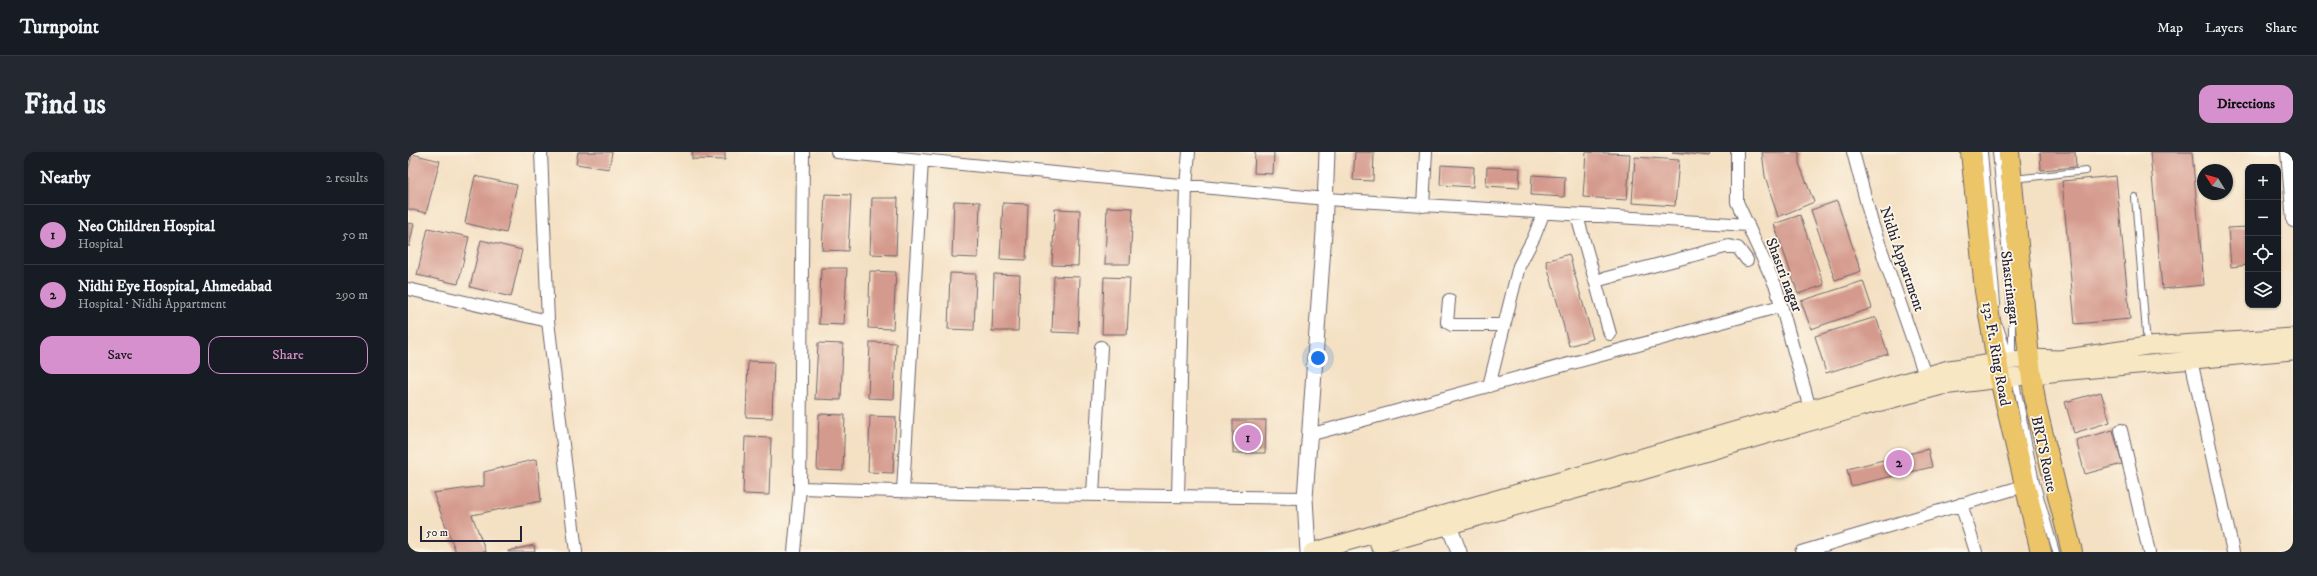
<!DOCTYPE html>
<meta charset="utf-8">
<style>
body{margin:0;font-family:"IM FELL DW Pica",serif;background:#242831;color:#f1f3f6}
.controls{position:absolute;right:12px;top:12px;display:grid;overflow:hidden;border-radius:8px;box-shadow:0 1px 3px #0004}
.controls button{width:36px;height:36px;display:grid;place-items:center;padding:0;border:0;border-bottom:1px solid #363941;background:#171b24;color:#f1f3f6;font:20px sans-serif}
.compass{position:absolute;left:1789px;top:12px;width:36px;height:36px;border-radius:50%;background:#171b24;box-shadow:0 1px 3px #0004;rotate:307deg}
.scale{position:absolute;left:12px;bottom:10px;width:102px;box-sizing:border-box;padding-left:4px;border:2px solid #22223b;border-top:0;font-size:11px;line-height:14px;white-space:nowrap;color:#22223b;-webkit-text-stroke:3px #fcf5e5;paint-order:stroke}
.you{position:absolute;left:910px;top:206px;width:14px;height:14px;margin:-10px;border:3px solid #fff;border-radius:50%;background:#1a73e8;box-shadow:0 0 0 6px #1a73e833}
.badge{display:grid;place-items:center;width:26px;height:26px;border-radius:50%;background:#d690ce;color:#111;font-size:13px;font-weight:700}
.pin{position:absolute;translate:-50% -50%;border:2px solid #fff;box-shadow:0 1px 4px #0006}
.list{margin:0;padding:0;list-style:none}
h2{display:flex;justify-content:space-between;align-items:center;height:52px;margin:0;padding:0 16px;font-size:17px}
h2 small{font-size:13px;font-weight:400;color:#9ea1a6}
.list li{display:grid;grid-template-columns:26px 1fr auto;gap:12px;align-items:center;box-sizing:border-box;height:60px;padding:0 16px;border-top:1px solid #363941}
.list b{display:block;font-size:15px;white-space:nowrap}
.list p{margin:0;font-size:13px;white-space:nowrap;color:#9ea1a6}
.list em{font-size:13px;font-style:normal;color:#9ea1a6}
.actions{display:flex;gap:8px;padding:12px 16px}
.actions a{flex:1;padding:9px 0;border:1px solid #d690ce;border-radius:12px;text-align:center;font-size:14px;color:#d690ce}
.actions .main{background:#d690ce;color:#111}
.icon{flex:none;width:22px;height:22px;fill:none;stroke:currentColor;stroke-width:2;stroke-linecap:round;stroke-linejoin:round}
.map{position:relative;flex:none;width:1885px;height:400px;overflow:hidden;border-radius:12px}
header{display:flex;align-items:center;gap:24px;box-sizing:border-box;height:56px;padding:0 20px;background:#171b24;border-bottom:1px solid #363941}
header strong{font-size:19px}
nav{display:flex;gap:22px;margin-inline-start:auto;font-size:14px}
.intro{display:flex;align-items:center;justify-content:space-between;box-sizing:border-box;height:96px;padding:0 24px}
h1{margin:0;font-size:28px}
.button{padding:10px 18px;border-radius:12px;background:#d690ce;color:#111;font-size:14px;font-weight:700}
main{display:flex;gap:24px;padding:0 24px}
aside{flex:1;background:#171b24;border-radius:12px;box-shadow:0 1px 3px #0004}
.map>svg:first-child{display:block}
.building{fill:#d49a8d}
.lines{fill:none;stroke-linecap:round;stroke-linejoin:round}
.service-casing{stroke:#6c646b;stroke-width:8}
.minor-casing{stroke:#6c646b;stroke-width:14}
.tertiary-casing{stroke:#6c646b;stroke-width:17}
.secondary-casing{stroke:#6c646b;stroke-width:19}
.primary-casing{stroke:#6c646b;stroke-width:22}
.service{stroke:#fff;stroke-width:6}
.minor{stroke:#fff;stroke-width:12}
.tertiary{stroke:#fff;stroke-width:15}
.secondary{stroke:#f7e8c3;stroke-width:17}
.primary{stroke:#ecc569;stroke-width:20}
.labels{text-anchor:middle;dominant-baseline:central;stroke-width:3.5;stroke-linejoin:round;paint-order:stroke}
.street-label{font-size:15px;fill:#22223b;stroke:#fcf5e5}
</style>
<header>
<strong>Turnpoint</strong>
<nav><a>Map</a><a>Layers</a><a>Share</a></nav>
</header>
<div class="intro"><h1>Find us</h1><a class="button">Directions</a></div>
<main>
<aside>
<h2>Nearby<small>2 results</small></h2>
<ul class="list">
<li><span class="badge">1</span><div><b>Neo Children Hospital</b><p>Hospital</p></div><em>50 m</em></li>
<li><span class="badge">2</span><div><b>Nidhi Eye Hospital, Ahmedabad</b><p>Hospital · Nidhi Appartment</p></div><em>290 m</em></li>
</ul>
<div class="actions"><a class="main">Save</a><a>Share</a></div>
</aside>
<div class="map">
<svg width="1885" height="400" viewBox="0 0 1885 400">
<rect width="100%" height="100%" fill="#fcf5e5"/>
<filter id="ink" filterUnits="userSpaceOnUse"><feTurbulence type="fractalNoise" baseFrequency=".025" numOctaves="2"/><feDisplacementMap in="SourceGraphic" scale="8" xChannelSelector="R" yChannelSelector="G"/><feConvolveMatrix kernelMatrix="1 2 1 2 8 2 1 2 1" color-interpolation-filters="sRGB"/></filter>
<filter id="wash" filterUnits="userSpaceOnUse"><feTurbulence type="fractalNoise" baseFrequency=".012" numOctaves="4" result="noise"/><feDisplacementMap in="SourceGraphic" scale="16" xChannelSelector="R" yChannelSelector="G"/><feGaussianBlur stdDeviation="0.9" result="paint"/><feColorMatrix in="noise" values="0 0 0 0 0 0 0 0 0 0 0 0 0 0 0 0 0 1.4 0 .05"/><feComposite in="paint" operator="in"/></filter>
<g filter="url(#wash)">
<rect width="100%" height="100%" fill="#f4e0c3"/>
<g id="blocks">
<path class="building" d="M170,0h34l-3,17 -33,-5z
M284,0h33v8l-33,-1z
M847,0h19l-1,22 -19,-1z
M947,0h19l-1,29 -20,-1z
M1178,0l44,2 -3,46 -44,-3z
M1264,0h38l-1,4z
M1354,0h37v11l15,39 -36,15 -13,-41z
M1632,0h35l1,15 -35,3z
M1742,0h42l12,133 -42,4z
M4,2l28,7 -14,52 -18,-4v-38z
M1227,5l44,3 -4,46 -43,-3z
M1033,13l33,2 -1,20 -33,-2z
M1079,15l33,1 -1,20 -33,-2z
M1124,23l33,2 -1,20 -33,-2z
M67,24l42,9 -11,48 -41,-10z
M1708,24l14,143 -55,5 -13,-143z
M417,42l26,1 -3,56 -26,-1z
M464,46h26l-2,57 -26,-1z
M546,49l26,1 -2,56 -26,-1z
M1429,49l24,70 -26,9 -24,-70z
M595,51l25,1 -2,56 -26,-1z
M699,55l26,1 -3,56h-25z
M647,57l25,1 -2,56 -26,-1z
M1392,63l24,70 -26,9 -24,-70z
M0,71l6,1 -5,23 -1,-1z
M1840,75v38l-17,2 -3,-39z
M20,76l41,9 -11,47 -41,-9z
M73,88l41,10 -11,47 -41,-10z
M1161,102l24,85 -24,7 -23,-85z
M413,116h26l-3,57 -25,-1z
M462,119l26,1 -3,57 -25,-1z
M542,121l26,1 -2,56 -26,-1z
M586,122l26,1 -2,56h-26z
M646,124l26,1 -2,56 -26,-1z
M696,125l26,1 -3,56h-25z
M1455,129l9,27 -61,21 -10,-28z
M1468,165l12,37 -62,19 -11,-37z
M462,190l26,1 -2,56 -26,-1z
M410,191l25,1 -2,56 -26,-1z
M340,209l26,1 -2,56 -26,-1z
M1693,240l9,30 -36,11 -9,-31z
M411,262l26,1 -2,56 -26,-1z
M462,264l26,1 -3,56 -25,-1z
M825,268h33l-1,33h-32z
M1705,278l9,34 -37,10 -9,-34z
M337,285l26,1 -2,57 -26,-1z
M1520,297l4,18 -81,19 -4,-17z
M129,307l4,42 -69,14 14,37h-30l-23,-59 51,-7v-14z
M126,393l1,7h-27v-1z"/>
</g>
</g>
<g filter="url(#ink)">
<use href="#blocks" fill-opacity="0" stroke="#6c646b" stroke-width="1"/>
<g class="lines">
<defs>
<path id="service" d="M1576,0l13,152
M1588,0l16,166v37
M1605,27l73,-8
M1727,45l12,148
M1592,175l11,33
M1607,226l21,104 20,70"/>
<path id="minor" d="M133,0l7,169 28,231
M429,0l489,47 422,26
M1329,0v50l39,85 34,122
M1445,0l19,71 53,152
M1879,0l6,69
M1015,54l3,-54
M1169,64l33,118
M1187,129l134,-35 9,2 9,12
M0,137l140,32
M1041,148l-2,22 5,3h52
M1783,208l42,192
M1081,234l30,-120 15,-29 9,-23
M1713,278l28,122
M901,283l472,-129
M392,336l161,5 344,5
M495,339l19,-331
M685,343l8,-148
M770,344l8,-310 3,-34
M1553,352l15,48
M386,400l6,-64 3,-336
M1393,400l223,-66"/>
<path id="tertiary" d="M1037,364l14,36
M900,400l-3,-54 19,-266 3,-80"/>
<path id="secondary" d="M971,393l256,-72 227,-66 80,-21 118,-14 233,-21
M904,400l637,-183 80,-11 31,1 87,-13 146,-9"/>
<path id="primary" d="M1563,0l14,139 15,88 41,173
M1601,0l20,206 7,49 36,145"/>
</defs>
<use href="#service" class="service-casing"/>
<use href="#minor" class="minor-casing"/>
<use href="#tertiary" class="tertiary-casing"/>
<use href="#secondary" class="secondary-casing"/>
<use href="#primary" class="primary-casing"/>
<use href="#service" class="service"/>
<use href="#minor" class="minor"/>
<use href="#tertiary" class="tertiary"/>
<use href="#secondary" class="secondary"/>
<use href="#primary" class="primary"/>
</g>
</g>
<g class="labels">
<g class="street-label">
<text transform="translate(1494 107) rotate(71)">Nidhi Appartment</text>
<text transform="translate(1376 123) rotate(69)">Shastri nagar</text>
<text transform="translate(1602 136) rotate(83)">Shastrinagar</text>
<text transform="translate(1588 202) rotate(80)">132 Ft. Ring Road</text>
<text transform="translate(1636 302) rotate(78)">BRTS Route</text>
</g>
</g>
</svg>
<div class="controls">
<button>+</button>
<button>−</button>
<button><svg class="icon" aria-label="locate" viewBox="0 0 24 24"><circle cx="12" cy="12" r="6"/><path d="M12 2v4M12 18v4M2 12h4M18 12h4"/></svg></button>
<button><svg class="icon" aria-label="layers" viewBox="0 0 24 24"><path d="M12 4l9 5-9 5-9-5zM3 14l9 5 9-5"/></svg></button>
</div>
<svg class="compass" viewBox="-18 -18 36 36"><path d="M0-13l5 13h-10z" fill="#e53935"/><path d="M0 13l5-13h-10z" fill="#9ea1a6"/></svg>
<div class="scale">50 m</div>
<div class="you"></div>
<div class="pin badge" style="left:840px;top:286px">1</div>
<div class="pin badge" style="left:1491px;top:311px">2</div>
</div>
</main>
